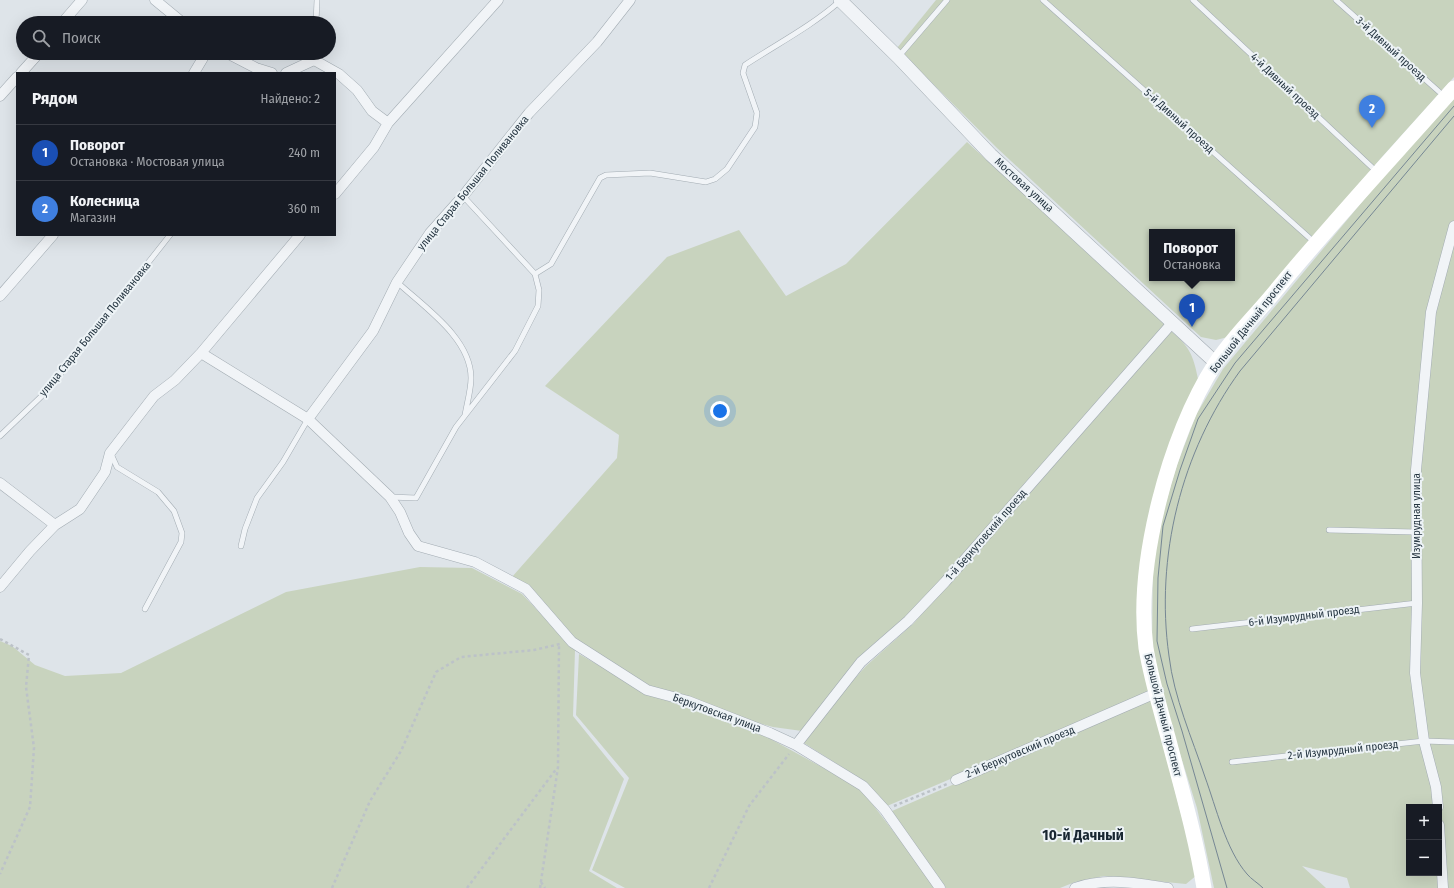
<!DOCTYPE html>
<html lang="ru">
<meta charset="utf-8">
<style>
body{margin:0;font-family:"Fira Sans Condensed",sans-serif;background:#242831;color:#f1f3f6}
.controls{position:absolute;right:12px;bottom:12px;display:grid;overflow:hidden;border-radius:0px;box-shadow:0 4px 16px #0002}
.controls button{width:36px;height:36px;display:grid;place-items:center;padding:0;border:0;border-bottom:1px solid #363941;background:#171b24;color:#f1f3f6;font:20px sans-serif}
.you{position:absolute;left:720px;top:411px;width:14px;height:14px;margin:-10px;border:3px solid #fff;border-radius:50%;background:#1a73e8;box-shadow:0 0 0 6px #1a73e833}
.badge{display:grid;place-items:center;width:26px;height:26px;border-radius:50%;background:#da3672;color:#fff;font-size:13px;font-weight:700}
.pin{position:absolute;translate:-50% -33px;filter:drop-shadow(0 1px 2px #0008)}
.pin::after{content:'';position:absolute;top:21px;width:14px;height:12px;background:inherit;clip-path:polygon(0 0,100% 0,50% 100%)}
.popup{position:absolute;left:1149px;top:229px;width:86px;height:52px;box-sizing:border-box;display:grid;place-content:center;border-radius:0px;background:#171b24;filter:drop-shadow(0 1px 3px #0005);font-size:13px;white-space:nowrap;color:#9ea1a6}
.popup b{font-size:15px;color:#f1f3f6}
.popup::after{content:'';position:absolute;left:50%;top:100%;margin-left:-8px;border:8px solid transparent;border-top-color:#171b24}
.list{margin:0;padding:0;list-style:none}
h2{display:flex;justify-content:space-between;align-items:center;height:52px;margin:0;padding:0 16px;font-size:17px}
h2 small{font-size:13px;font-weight:400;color:#9ea1a6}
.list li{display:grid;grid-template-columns:26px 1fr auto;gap:12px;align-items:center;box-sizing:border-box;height:56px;padding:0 16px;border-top:1px solid #363941}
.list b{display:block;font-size:15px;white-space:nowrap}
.list p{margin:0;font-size:13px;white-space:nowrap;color:#9ea1a6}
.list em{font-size:13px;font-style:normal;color:#9ea1a6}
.icon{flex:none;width:22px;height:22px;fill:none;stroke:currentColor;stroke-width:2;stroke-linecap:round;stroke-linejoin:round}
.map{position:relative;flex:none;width:1454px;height:888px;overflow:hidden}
.search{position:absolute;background:#171b24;box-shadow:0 4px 16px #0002;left:16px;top:16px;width:320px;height:44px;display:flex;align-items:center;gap:10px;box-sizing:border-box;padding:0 14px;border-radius:22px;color:#9ea1a6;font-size:15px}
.panel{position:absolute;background:#171b24;box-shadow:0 4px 16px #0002;left:16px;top:72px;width:320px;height:164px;border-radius:0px}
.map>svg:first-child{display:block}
.green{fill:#c8d3be;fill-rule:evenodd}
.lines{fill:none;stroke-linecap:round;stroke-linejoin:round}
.service-casing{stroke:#a3acb3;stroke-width:6}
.minor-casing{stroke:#a3acb3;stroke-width:11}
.tertiary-casing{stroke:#a3acb3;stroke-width:14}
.path{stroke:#bcc2c8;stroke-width:2.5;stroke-dasharray:3 3;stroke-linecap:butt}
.service{stroke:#f1f4f7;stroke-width:5}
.minor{stroke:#f1f4f7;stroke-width:10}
.tertiary{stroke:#f1f4f7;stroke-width:13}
.secondary{stroke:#fff;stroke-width:15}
.tram{stroke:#768794;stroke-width:1}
.labels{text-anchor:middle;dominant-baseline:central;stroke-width:4;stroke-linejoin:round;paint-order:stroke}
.street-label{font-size:11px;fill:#253541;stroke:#edf3f6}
.district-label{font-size:15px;font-weight:bold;fill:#182631;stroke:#edf3f6}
</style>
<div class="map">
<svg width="1454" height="888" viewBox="0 0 1454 888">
<rect width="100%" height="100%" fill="#dee4e9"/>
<path class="green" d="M936,0h518v77l-73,81 -153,179 -12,3 -15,-3 -204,-189 -100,-100zM1152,232h80v46h-80z
M1454,99v789h-104l-3,-10 -45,-12 24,22h-112l-17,-80 -36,-115 -9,-47 1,-89 10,-45 14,-47 19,-50 27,-46 159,-191zM1409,807h30v66h-30z
M967,142l198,181 -1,5 -217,245 -41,43 -48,42 -56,73 -29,-4 -22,-6 -103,-35 -72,-46 -64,-63 105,-119 2,-23 -74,-49 122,-129 72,-27 47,66 60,-32z
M1170,330c19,16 23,24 28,49l-47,132 -1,183 -263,112 -20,-23 -63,-40 24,-35 38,-42 48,-43z
M420,567l52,1 50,26 53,56 -2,66 51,63 -35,92 28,17h-617v-247l12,5 23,19 30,11 56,-3 165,-81z
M579,654l70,40 118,43 93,51 77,100h-312l-33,-18 37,-92 -53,-63z
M1151,699l46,176 -11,9 -82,-8 -29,6 -15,6h-114l-54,-77z"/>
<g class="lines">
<defs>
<path id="service" d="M1043,0l271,242
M1193,0l184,172
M1336,0l109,97
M316,23l1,-23
M899,56l48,-56
M535,274l16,-10 49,-86 6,-3 44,-2 56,9 9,-3 12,-10 28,-42 2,-14 -14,-40 2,-8c32,-21 67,-39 95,-64
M397,282c27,25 74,56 74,96 0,12 -4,25 -6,37
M0,436l47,-45 123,-156
M111,454l6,13 41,25 16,19 8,22 -1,9 -36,67
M390,497l26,1 40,-71 59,-76 23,-45 1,-16 -4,-16 -72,-78
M1329,530l86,2
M241,546l4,-17 12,-31 26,-36 25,-43
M1192,629l225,-26
M1232,762l192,-21 30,1"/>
<path id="minor" d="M155,0l28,23
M62,23l20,-23
M227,53l29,15 16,5
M21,73l18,-20
M194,73l12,-20
M286,73l28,-13 25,14 18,16 15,21 16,12
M0,96l17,-19
M335,194l39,-47 14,-24 110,-123
M0,296l53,-61
M201,353l107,66 82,78 10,15 9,21 9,13 57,16 51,27 46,53 75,48 41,11 82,32 26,12 67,41 22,24 55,78
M308,419l65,-88 24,-49 33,-49 33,-37 66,-83 68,-71 33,-42
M0,483l55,42
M0,587l30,-36 25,-26 25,-16 25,-37 5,-19 44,-57 21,-16 26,-27 99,-118
M796,745l65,-83 47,-41 37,-39 228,-260
M956,780l200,-87
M1438,807l-2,-20 -12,-46 -9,-68 2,-70 -1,-133 15,-158 23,-86
M1439,825l4,63
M1075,888c30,-11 63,-5 93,0"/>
<path id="tertiary" d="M840,0l58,57 93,98 225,208"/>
</defs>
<use href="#service" class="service-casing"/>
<use href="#minor" class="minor-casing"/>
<use href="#tertiary" class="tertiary-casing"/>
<path class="path" d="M0,639l29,16 -3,32 8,61 -4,59 -30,67
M894,806l53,-22
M541,882l4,6
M332,888l38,-87 31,-50 35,-79 25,-15 73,-7 26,-6
M467,888l90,-120
M540,888l18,-121 1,-122
M709,888l40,-82 40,-52"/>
<use href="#service" class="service"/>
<use href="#minor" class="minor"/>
<use href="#tertiary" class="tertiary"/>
<path class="secondary" d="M1204,888c-8,-51 -23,-101 -36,-151 -8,-29 -17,-59 -22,-89 -11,-84 23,-213 69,-284 16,-25 39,-47 58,-70 58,-71 120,-137 181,-206"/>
<path class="tram" d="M1227,888l-45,-157 -15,-47 -10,-43 1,-63 5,-52 17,-56 18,-51 37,-56 219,-257
M1263,888c-5,-5 -12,-9 -16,-14 -21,-24 -31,-67 -42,-97 -13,-39 -31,-79 -36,-121 -14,-99 12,-204 71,-285l214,-255"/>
</g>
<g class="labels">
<g class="street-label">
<text transform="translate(1391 49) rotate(42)">3-й Дивный проезд</text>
<text transform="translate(1285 86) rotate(43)">4-й Дивный проезд</text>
<text transform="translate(1179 121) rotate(42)">5-й Дивный проезд</text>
<text transform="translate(473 183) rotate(-51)">улица Старая Большая Поливановка</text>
<text transform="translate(1024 185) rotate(42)">Мостовая улица</text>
<text transform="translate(1251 322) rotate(-52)">Большой Дачный проспект</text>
<text transform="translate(95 329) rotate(-51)">улица Старая Большая Поливановка</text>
<text transform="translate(1416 516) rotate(-90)">Изумрудная улица</text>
<text transform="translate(986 535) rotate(-49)">1-й Беркутовский проезд</text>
<text transform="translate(1304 616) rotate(-7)">6-й Изумрудный проезд</text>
<text transform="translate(717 713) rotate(20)">Беркутовская улица</text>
<text transform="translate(1163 715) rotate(76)">Большой Дачный проспект</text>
<text transform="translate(1343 750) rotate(-6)">2-й Изумрудный проезд</text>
<text transform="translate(1020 752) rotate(-23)">2-й Беркутовский проезд</text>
</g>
<g class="district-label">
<text x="1083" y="835">10-й Дачный</text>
</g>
</g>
</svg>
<div class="controls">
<button>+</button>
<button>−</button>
</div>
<div class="you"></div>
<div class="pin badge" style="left:1192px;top:327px;background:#1a4fb4">1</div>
<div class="popup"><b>Поворот</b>Остановка</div>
<div class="pin badge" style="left:1372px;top:128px;background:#3f7fe0">2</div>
<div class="search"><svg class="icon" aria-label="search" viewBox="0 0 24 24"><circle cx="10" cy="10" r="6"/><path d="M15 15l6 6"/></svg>Поиск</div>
<section class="panel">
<h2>Рядом<small>Найдено: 2</small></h2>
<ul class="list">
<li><span class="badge" style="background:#1a4fb4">1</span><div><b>Поворот</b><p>Остановка · Мостовая улица</p></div><em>240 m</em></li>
<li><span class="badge" style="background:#3f7fe0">2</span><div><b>Колесница</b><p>Магазин</p></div><em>360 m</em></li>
</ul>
</section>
</div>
